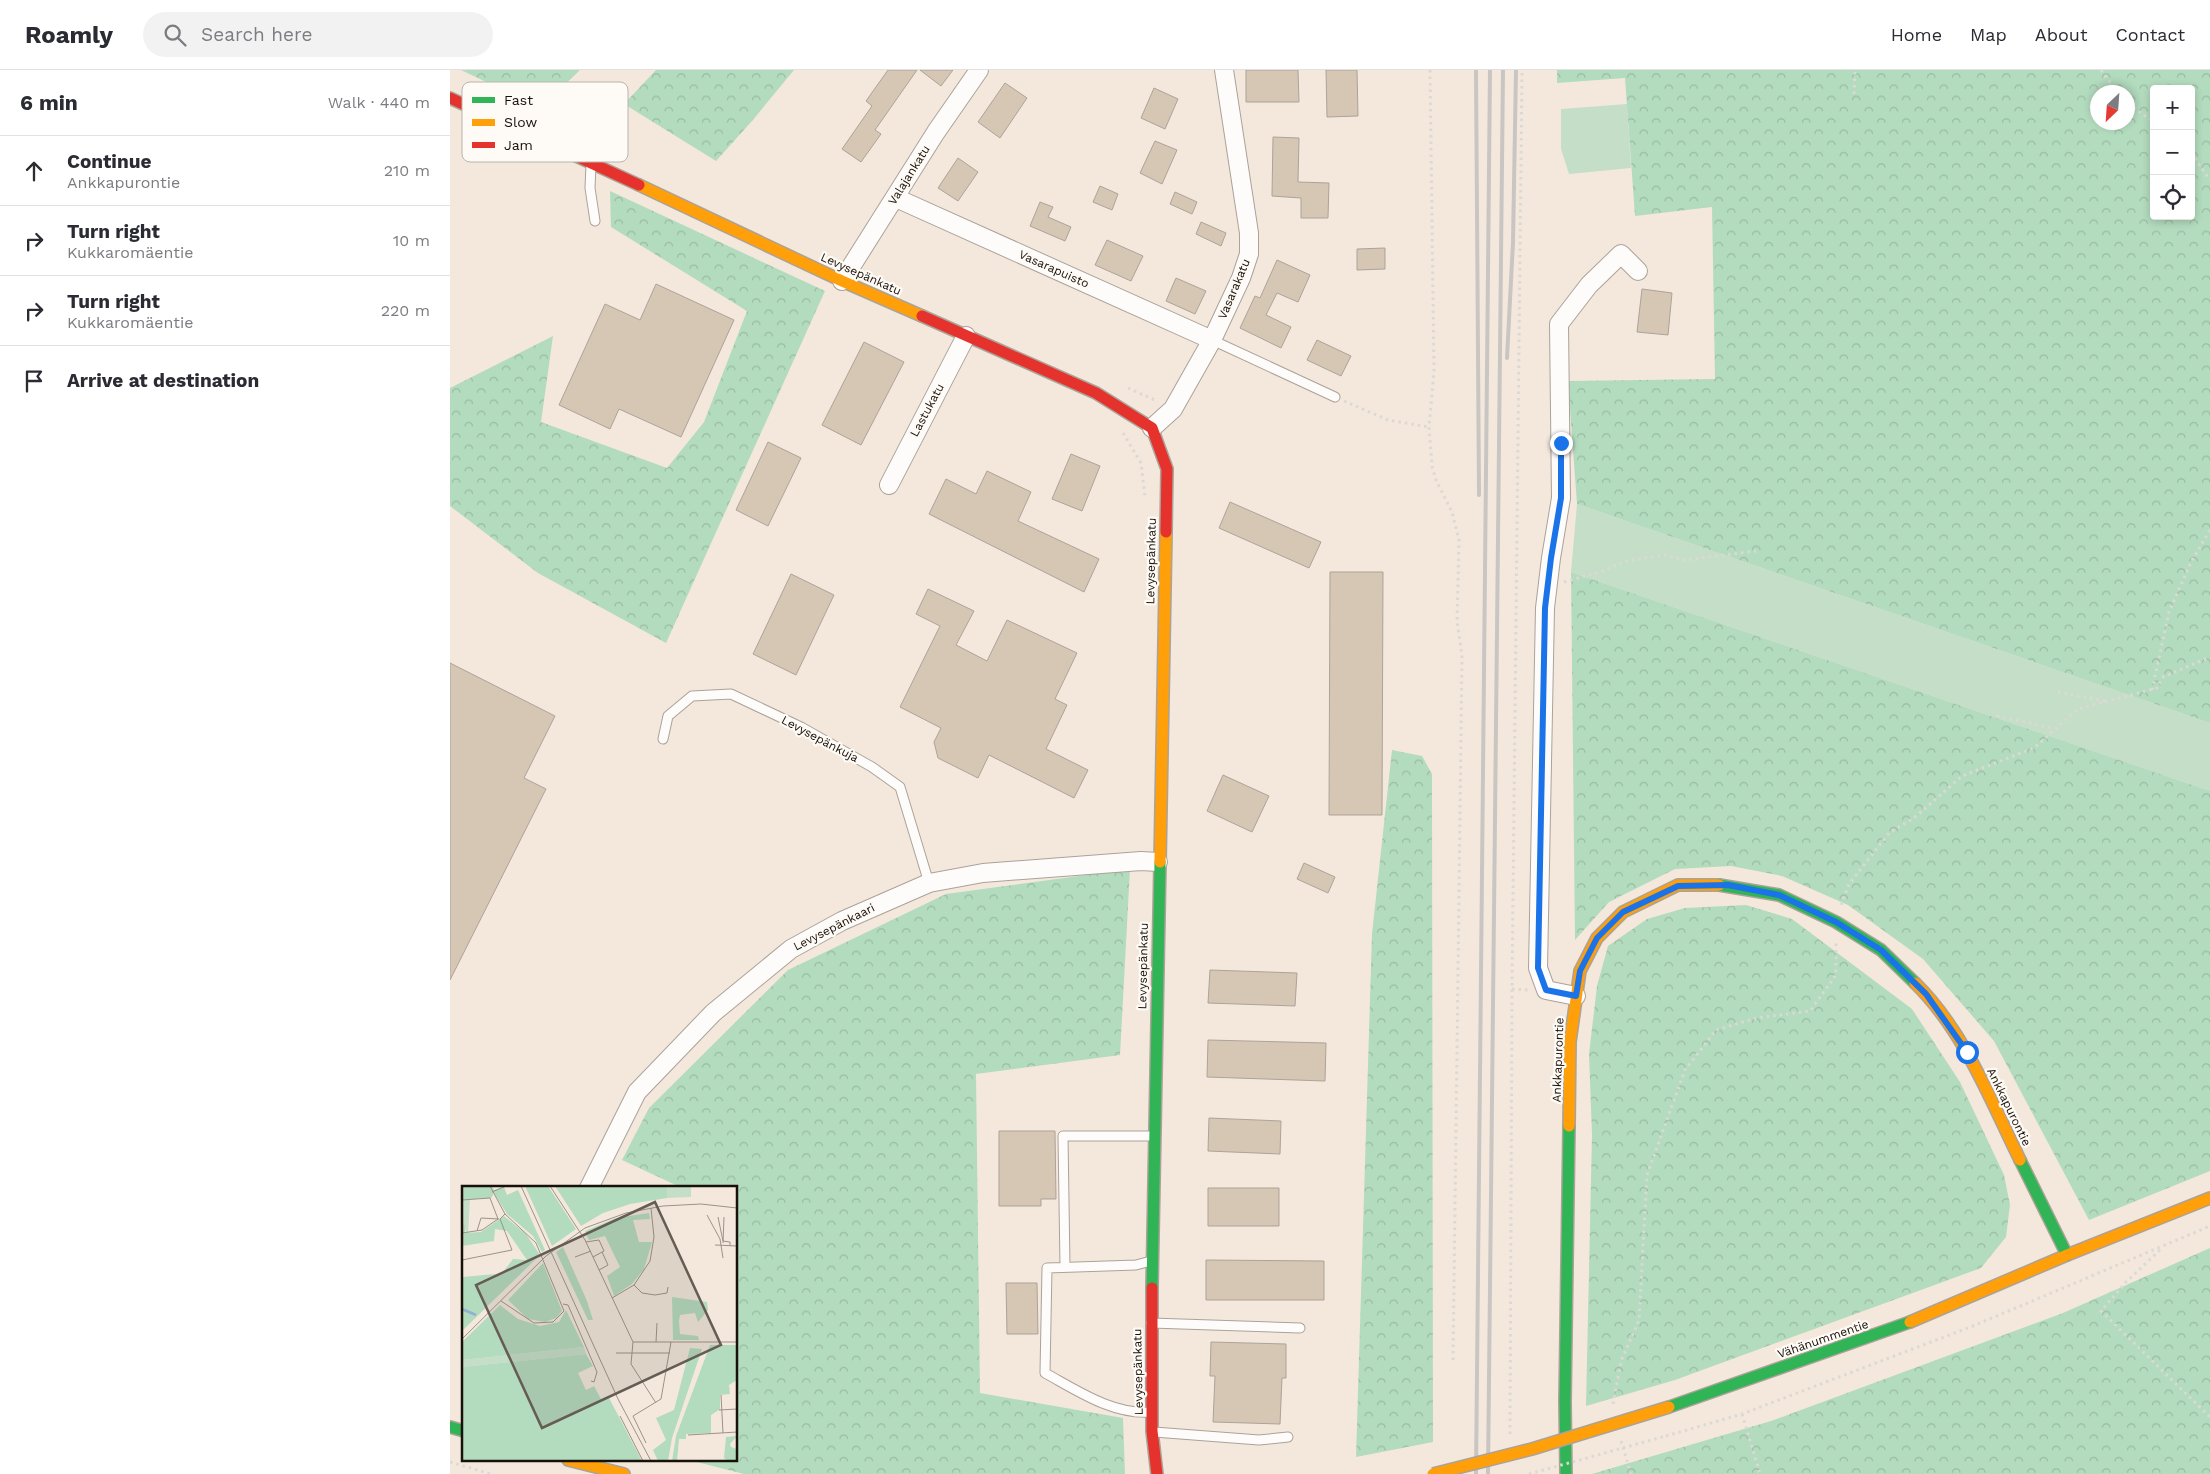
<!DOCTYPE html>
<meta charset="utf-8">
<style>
body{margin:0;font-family:"Work Sans",sans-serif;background:#f2f2f3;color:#2b2b33}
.controls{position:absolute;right:15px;top:15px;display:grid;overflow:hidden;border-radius:5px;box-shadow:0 2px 8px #0003}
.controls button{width:45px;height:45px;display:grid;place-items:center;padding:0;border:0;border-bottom:1px solid #e1e1e2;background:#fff;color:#2b2b33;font:25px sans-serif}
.compass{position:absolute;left:1640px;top:15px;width:45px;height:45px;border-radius:50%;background:#fff;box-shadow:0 2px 8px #0003;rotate:205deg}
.stop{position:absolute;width:15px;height:15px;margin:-11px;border:4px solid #1a73e8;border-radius:50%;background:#fff}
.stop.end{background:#1a73e8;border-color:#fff;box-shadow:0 1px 5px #0008}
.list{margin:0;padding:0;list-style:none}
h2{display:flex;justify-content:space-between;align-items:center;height:65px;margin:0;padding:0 20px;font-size:21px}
h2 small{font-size:16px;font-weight:400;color:#7c7c81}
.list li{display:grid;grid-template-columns:32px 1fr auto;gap:15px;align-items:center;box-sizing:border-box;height:70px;padding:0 20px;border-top:1px solid #e1e1e2}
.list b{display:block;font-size:19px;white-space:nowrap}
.list p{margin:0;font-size:16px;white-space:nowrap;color:#7c7c81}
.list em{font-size:16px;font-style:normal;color:#7c7c81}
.icon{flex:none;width:28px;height:28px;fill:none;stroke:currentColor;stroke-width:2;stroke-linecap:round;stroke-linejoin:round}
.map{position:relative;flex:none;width:1760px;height:1404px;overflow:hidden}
header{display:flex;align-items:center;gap:30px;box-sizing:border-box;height:70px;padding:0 25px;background:#fff;border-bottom:1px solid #e1e1e2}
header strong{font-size:24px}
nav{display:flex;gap:28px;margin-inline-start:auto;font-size:18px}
.search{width:350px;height:45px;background:#f2f2f3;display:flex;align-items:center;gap:12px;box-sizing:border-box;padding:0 18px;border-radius:28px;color:#7c7c81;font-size:19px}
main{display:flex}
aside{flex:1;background:#fff}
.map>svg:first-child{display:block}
.grass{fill:#c4dec8}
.forest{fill:url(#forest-crowns);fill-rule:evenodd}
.building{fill:#d6c6b4;stroke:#aca39a}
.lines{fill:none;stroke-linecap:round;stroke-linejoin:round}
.lane-casing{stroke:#aba299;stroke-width:11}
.street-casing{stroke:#aba299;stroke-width:20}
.fast-casing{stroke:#aba299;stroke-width:14}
.slow-casing{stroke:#aba299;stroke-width:14}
.jam-casing{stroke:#aba299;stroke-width:14}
.path{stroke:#dcd9d5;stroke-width:3;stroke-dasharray:2.5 4;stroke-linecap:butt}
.lane{stroke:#fdfcfa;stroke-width:9}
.street{stroke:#fdfcfa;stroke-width:18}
.fast{stroke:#30b455;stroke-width:11}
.slow{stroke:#ff9f0a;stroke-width:11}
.jam{stroke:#e5322d;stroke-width:11}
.rail{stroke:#c8c5c2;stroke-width:4}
.slow-bridge-casing{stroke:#aba299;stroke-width:14;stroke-linecap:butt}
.path-bridge{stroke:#dcd9d5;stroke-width:3;stroke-dasharray:2.5 4;stroke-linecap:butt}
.slow-bridge{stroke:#ff9f0a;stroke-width:11}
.route{stroke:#1a73e8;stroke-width:6}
.labels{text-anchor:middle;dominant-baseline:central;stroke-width:4.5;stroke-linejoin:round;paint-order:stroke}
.street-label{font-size:12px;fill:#181109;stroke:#fefaf5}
.inset-river{fill:none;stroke:#92afd6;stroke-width:2.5}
.inset-road{fill:none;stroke:#9c9288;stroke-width:1}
.view{fill:#655c53;fill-opacity:0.15;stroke:#655c53;stroke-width:2.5}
.inset-edge{fill:none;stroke:#181109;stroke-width:2.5}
.key{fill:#fefaf5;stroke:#b9b4ae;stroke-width:1}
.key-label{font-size:14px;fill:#181109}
</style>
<header>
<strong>Roamly</strong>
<div class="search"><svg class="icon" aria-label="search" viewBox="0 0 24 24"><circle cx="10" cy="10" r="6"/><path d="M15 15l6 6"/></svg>Search here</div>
<nav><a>Home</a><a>Map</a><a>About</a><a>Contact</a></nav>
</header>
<main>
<aside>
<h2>6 min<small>Walk · 440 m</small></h2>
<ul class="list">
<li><svg class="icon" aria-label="ahead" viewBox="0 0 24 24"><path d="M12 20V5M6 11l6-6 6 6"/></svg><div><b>Continue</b><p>Ankkapurontie</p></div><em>210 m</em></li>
<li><svg class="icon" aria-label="right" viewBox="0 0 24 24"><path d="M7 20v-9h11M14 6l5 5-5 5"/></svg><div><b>Turn right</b><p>Kukkaromäentie</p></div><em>10 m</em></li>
<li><svg class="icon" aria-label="right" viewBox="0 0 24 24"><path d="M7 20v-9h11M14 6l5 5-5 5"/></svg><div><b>Turn right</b><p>Kukkaromäentie</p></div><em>220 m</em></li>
<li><svg class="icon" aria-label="arrive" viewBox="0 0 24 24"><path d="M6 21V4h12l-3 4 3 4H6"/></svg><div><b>Arrive at destination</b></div></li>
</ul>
</aside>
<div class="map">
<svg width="1760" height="1404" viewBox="0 0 1760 1404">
<defs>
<pattern id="forest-crowns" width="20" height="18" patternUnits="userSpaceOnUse" patternTransform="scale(1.25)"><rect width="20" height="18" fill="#b3dbbe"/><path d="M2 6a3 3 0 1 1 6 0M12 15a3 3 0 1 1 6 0" fill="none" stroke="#99bba2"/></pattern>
</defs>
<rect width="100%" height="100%" fill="#f4e8dc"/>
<path class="grass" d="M1177,34l4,64 -62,6 -8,-25v-40z
M1127,434l633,219v68l-639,-219z"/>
<path class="forest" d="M11,0h119l-39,38z
M206,0h138l-42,51 -36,40 -92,-57z
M1107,0h653v653l-633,-219 -9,-123 147,-2 -3,-172 -77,9 -10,-138 -68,5zM1704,19h37v127h-37zM1648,22h30v30h-30z
M160,121l215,100 -159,352 -128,-70 -88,-67v-118l103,-52 -12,86 126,46 37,-46 43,-111 -136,-84z
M1121,502l639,219v380l-121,49 -95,-179 -71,-82 -75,-54 -66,-29 -51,-10 -56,3 -66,33 -34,38z
M942,680l30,6 10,18 1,668 -77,15 16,-523z
M680,799l-10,186 -144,19 4,319 143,25 2,56h-381l-55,-14h47v-272h-54l-60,-28 27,-52 139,-138 158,-76z
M1296,835l46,14 120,90 48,73 44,93 6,30 -4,32 -25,31 -306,112 -89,26 6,-271 -3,-81 8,-68 11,-40 39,-27 38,-11z
M1760,1178v226h-618l179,-53 292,-108z"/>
<path class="building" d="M438,0h29l-42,60 6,4 -20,28 -19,-13 30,-43 -6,-5z
M470,0h33l-12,16z
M796,0h52l1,32h-53z
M876,0h31l1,46 -31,1z
M555,13l22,15 -27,40 -22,-16z
M704,18l24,11 -13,30 -24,-11z
M823,67l26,1 -1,44 31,1 -1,35h-27v-20l-29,-2z
M705,71l22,9 -15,34 -22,-11z
M508,88l20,14 -20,29 -20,-13z
M650,116l18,8 -6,16 -19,-8z
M725,122l22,10 -5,12 -22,-10z
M590,132l13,5 -5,10 23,10 -6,14 -35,-15z
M751,152l25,11 -5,13 -25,-12z
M657,170l36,16 -12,25 -36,-16z
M935,178v21l-28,1v-21z
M827,190l33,15 -12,27 -21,-9 -11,22 25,12 -10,21 -41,-20 15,-32 5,2z
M726,208l30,13 -11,23 -29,-13z
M206,214l78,36 -53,117 -62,-28 -9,20 -51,-24 46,-101 35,16z
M1192,219l30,4 -4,42 -31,-3z
M867,270l34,16 -10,20 -34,-16z
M414,272l40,20 -43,83 -39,-20z
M318,372l33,16 -33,68 -32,-16z
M621,384l29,12 -18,45 -30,-12z
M537,401l44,21 -13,29 81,38 -15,33 -155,-78 17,-35 30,15z
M780,432l91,40 -12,26 -90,-40z
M880,502h53l-1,243h-53z
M341,504l43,21 -38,80 -43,-21z
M478,519l46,22 -18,34 31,16 20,-41 70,33 -22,46 12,6 -21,44 42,21 -14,28 -85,-43 -11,23 -40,-20 -4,-16 7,-14 -41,-21 40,-81 -24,-12z
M0,593l105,53 -31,62 22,11 -96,191z
M773,705l46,21 -17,36 -45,-21z
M854,793l31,14 -7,16 -31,-14z
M760,900l87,3 -2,33 -87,-3z
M758,970l118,3 -1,38 -118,-4z
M759,1048l72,3 -1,33 -72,-3z
M549,1061h56l1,68h-15v7h-42z
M758,1118h71v38h-71z
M756,1190l118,1v39h-118z
M556,1213h31l1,51h-31z
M761,1272l75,2v34h-4l-2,46 -67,-2 2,-46h-5z"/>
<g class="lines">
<defs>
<path id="lane" d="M141,94l-1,24 5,33
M762,270l123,57
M213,669l5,-23 24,-20 39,-2 70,33 71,40 28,20 29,96
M701,1191l-15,4 -89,3 -2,105c33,18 68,42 106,39
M615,1197l-2,-131h91
M701,1253l149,5
M704,1362l105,8 29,-3"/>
<path id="street" d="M446,128l316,142
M392,211l94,-149 43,-62
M702,358l21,-19 39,-69 29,-62 8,-24v-21l-25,-163
M439,415l77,-149
M1126,926l-30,-6 -8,-22 7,-360 6,-50 10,-60 -2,-174 30,-39 32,-31 17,17
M139,1118l48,-96 76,-79 78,-64 51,-28 87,-38 54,-10 158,-12 17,1"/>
<path id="fast" d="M1269,815l60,10 57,27 45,28 34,33
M1570,1090l47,95
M702,1218l8,-426
M1219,1337l241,-85
M0,1357l14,4
M1116,1404l-1,-72 4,-276"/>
<path id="slow" d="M189,115l203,96 80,35
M710,792l6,-330
M1465,913c49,48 75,116 105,177
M1119,1056l1,-84 10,-71 17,-33 26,-26 55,-27h41
M1460,1252l157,-67 143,-57
M118,1390l56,14"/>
<path id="jam" d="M0,28l189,87
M472,246l174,77 56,35 15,41 -1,63
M702,1218v143l5,43"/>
</defs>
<use href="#lane" class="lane-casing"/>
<use href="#street" class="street-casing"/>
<use href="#fast" class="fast-casing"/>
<use href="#slow" class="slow-casing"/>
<use href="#jam" class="jam-casing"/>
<path class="path" d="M980,0l4,301 -5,56 3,39 4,14 16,32 7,28 -2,81 5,35 -9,707
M1651,0l16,22
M1404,24l1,-24
M1678,34l26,18
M1741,83l19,27
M678,318l29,13
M894,331l44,19 41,7
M673,363l18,30 4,34
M1114,512l36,-10 26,-11 38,-6 21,5 71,-9
M1702,620l17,-78 22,-50 19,-32
M1608,622l47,9
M1547,646l56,12
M1391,835l8,-21 40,-51 25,-15 48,-42 72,-28 44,-39 79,-21 6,-11 47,-20
M1062,919l17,1
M1710,1180l-34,32 -25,29 109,106
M1163,1334l8,-43 18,-41 8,-145 38,-105 31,-40 41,-12 53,-7 26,-36v-32
M1292,1344l18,60
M1060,1364l2,-445 10,-919
M1216,1366l76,-22 231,-88 237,-100
M1171,1371l10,33
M0,1392l41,12"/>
<use href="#lane" class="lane"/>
<use href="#street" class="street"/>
<use href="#fast" class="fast"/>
<use href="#slow" class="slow"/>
<use href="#jam" class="jam"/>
<path class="rail" d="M1026,0l3,425
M1057,288l6,-116 3,-172
M1026,1404l14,-1404
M1038,1404l15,-1404"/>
<defs>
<path id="slow-bridge" d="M983,1404l99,-25 137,-42"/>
</defs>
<use href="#slow-bridge" class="slow-bridge-casing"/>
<path class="path-bridge" d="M1079,1404l137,-38"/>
<use href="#slow-bridge" class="slow-bridge"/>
</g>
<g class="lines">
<path class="route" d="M1111,373v55l-10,60 -6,50 -7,360 8,22 30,6 4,-25 17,-33 26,-26 55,-26 50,-1 51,10 57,27 45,28 45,44 41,58"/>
</g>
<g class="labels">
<g class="street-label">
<text transform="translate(459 105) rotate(-58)">Valajankatu</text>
<text transform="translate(604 199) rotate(24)">Vasarapuisto</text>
<text transform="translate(411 204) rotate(24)">Levysepänkatu</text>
<text transform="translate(784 219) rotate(-67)">Vasarakatu</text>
<text transform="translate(477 340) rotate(-62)">Lastukatu</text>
<text transform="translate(701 491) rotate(-89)">Levysepänkatu</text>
<text transform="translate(370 669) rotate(28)">Levysepänkuja</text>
<text transform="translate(384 857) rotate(-27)">Levysepänkaari</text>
<text transform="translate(693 896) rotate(-89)">Levysepänkatu</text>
<text transform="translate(1108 990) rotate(-88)">Ankkapurontie</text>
<text transform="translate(1559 1037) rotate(64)">Ankkapurontie</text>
<text transform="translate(1373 1269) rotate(-19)">Vähänummentie</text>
<text transform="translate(688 1302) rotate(-91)">Levysepänkatu</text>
</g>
</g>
<g transform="translate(12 1116)">
<rect width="275" height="275" fill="#f4e8dc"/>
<path d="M205,0h24v11l-24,1zM8,13l-2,35 -6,-9v-25zM122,161l2,7 -124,13v-7z" fill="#c4dec8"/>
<path d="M0,0h30l2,4 10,-3 3,8 11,-5 27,60 -3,2 -9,-16 -26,-22 -13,-21 -3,5 -29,2zM63,0h23l28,43 -24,17zM93,0h112v12l-37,6 -27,9 -22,13zM187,27l1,6 -17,1 6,22h13l-8,27 -12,15 -18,12 -7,-20 13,-9 -15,-31 -16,4 -4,-9 31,-13zM42,30l22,18 14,21 -78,76v-54l34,-3 7,-2 10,-13 14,1 -20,-29 -12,-2 -1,12 -32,5v-21h3v8l16,-1zM101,61l24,54 6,19h-5l-32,-68zM81,77l19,48 -6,7 -11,4 -17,-3 -20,-19zM210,111l35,5 1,8 -10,12 -3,-9 -15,2 -1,6 1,13 18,2 1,4h-26zM38,119l18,14 22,7 19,-4 7,-12 18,37 -122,13v-18zM248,159h27v35l-8,5 1,9 -10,1v14l-9,6v18l-25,1v5h-7l-2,22h-5l4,-25zM228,162l12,1 -30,89 -4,23h-10l-5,-11 13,-10 -10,-22 18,-8zM124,168l7,12 -15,7 8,17 8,-4 7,13 7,-3 34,65h-180v-94zM275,250l-7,8 1,3 6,2v12h-9l-4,-3 2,-21z" fill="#b3dbbe"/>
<path class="inset-river" d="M0,123l14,6"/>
<path class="inset-road" d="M28,0l15,28 31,29 28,68 -11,11 -19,1 -33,-22M59,0l97,213 33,62M88,0l35,54 48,102h104M30,6l14,-6M0,14l28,-2 8,21 -16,11 -20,3M245,29l13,24 3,19M256,31l5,24 7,1v4M15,45l4,-13 18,1M124,56l13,-2 5,11 -11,6M261,57l1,-26M253,59l22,1M113,71l16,-6M0,74l50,-10 -12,-31 5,-5M137,84l9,-5 -6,-13M172,99l8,8 13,2 12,-2 1,-6M150,112l22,-13 16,-24 4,-24 -3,-29M101,118l5,1 29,67 -3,10 -3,-1M0,153l84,-83 39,-28 41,-15 37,-7 38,-2 36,4M171,156l-2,22 25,39M194,156l1,-19M154,167h54M259,209l2,38M257,224l18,-1M158,230l23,45M226,249l49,-3M184,257l-13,-27 28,-17 10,-57"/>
<path class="view" d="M193,16l66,143 -179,83 -66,-143z"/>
<rect width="275" height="275" class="inset-edge"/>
</g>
<rect x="12" y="12" width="166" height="80" rx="8" class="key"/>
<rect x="22" y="27" width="23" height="6" fill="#30b455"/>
<rect x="22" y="49" width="23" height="7" fill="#ff9f0a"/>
<rect x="22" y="72" width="23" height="6" fill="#e5322d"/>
<g class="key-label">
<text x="54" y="35">Fast</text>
<text x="54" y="57">Slow</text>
<text x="54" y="80">Jam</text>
</g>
</svg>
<div class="controls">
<button>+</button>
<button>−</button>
<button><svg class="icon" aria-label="locate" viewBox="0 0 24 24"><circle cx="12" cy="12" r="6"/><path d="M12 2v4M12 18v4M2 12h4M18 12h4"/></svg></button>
</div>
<svg class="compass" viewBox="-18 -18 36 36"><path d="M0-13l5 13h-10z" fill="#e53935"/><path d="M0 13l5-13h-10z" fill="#7c7c81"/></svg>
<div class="stop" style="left:1517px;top:982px"></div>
<div class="stop end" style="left:1111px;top:373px"></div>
</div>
</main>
